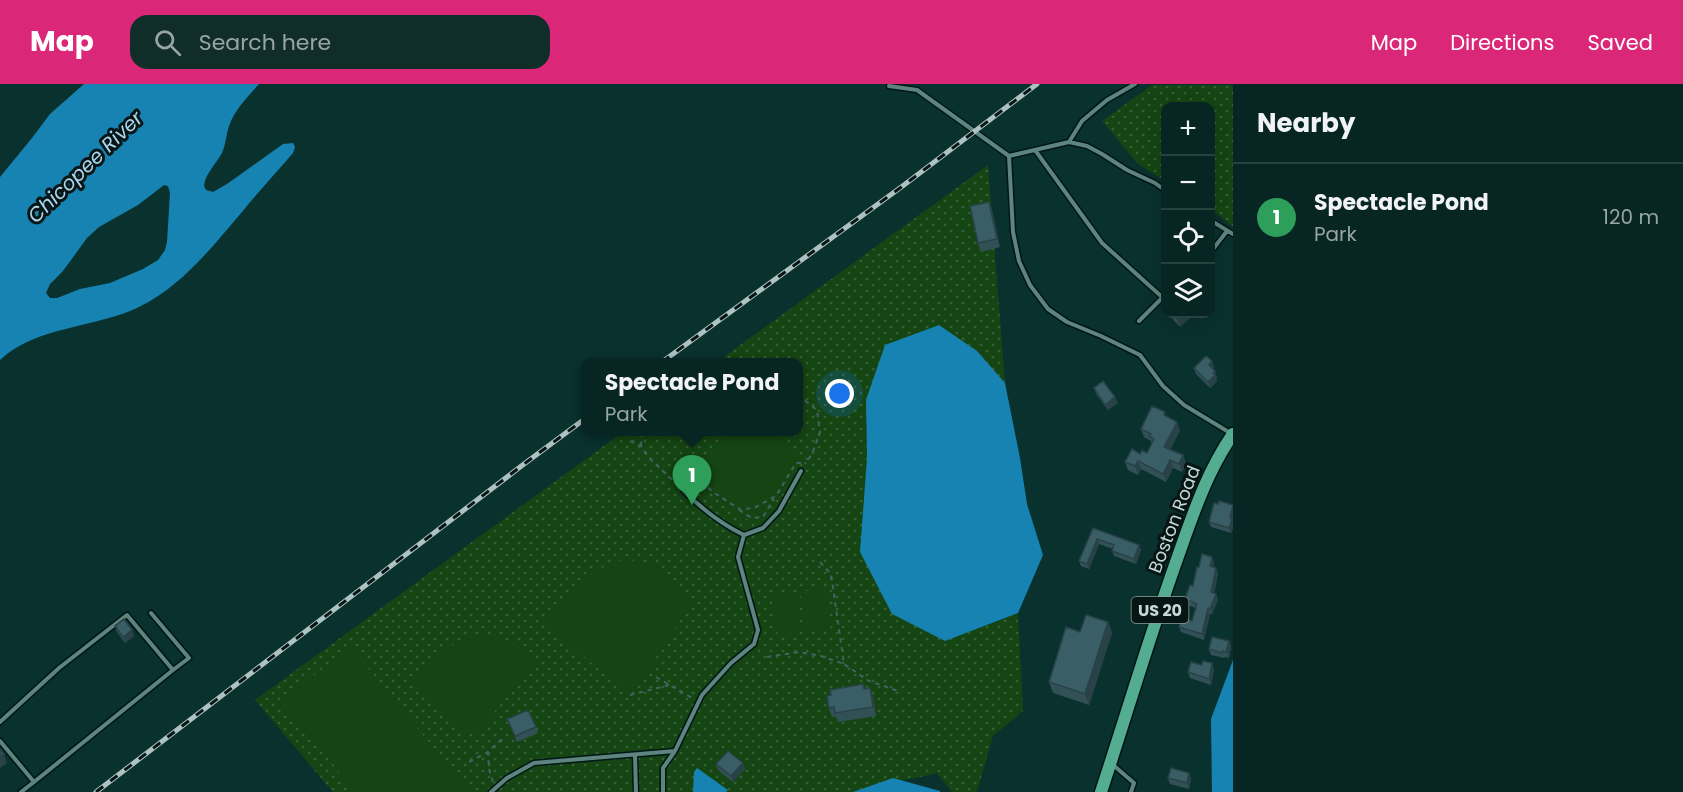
<!DOCTYPE html>
<meta charset="utf-8">
<style>
body{margin:0;font-family:Poppins,sans-serif;background:#102d2a;color:#f1f3f6}
.controls{position:absolute;right:18px;top:18px;display:grid;overflow:hidden;border-radius:12px;box-shadow:0 6px 24px #0002}
.controls button{width:54px;height:54px;display:grid;place-items:center;padding:0;border:0;border-bottom:2px solid #284240;background:#072522;color:#f1f3f6;font:30px sans-serif}
.you{position:absolute;left:840px;top:310px;width:21px;height:21px;margin:-15px;border:4px solid #fff;border-radius:50%;background:#1a73e8;box-shadow:0 0 0 9px #1a73e833}
.badge{display:grid;place-items:center;width:39px;height:39px;border-radius:50%;background:#db2777;color:#fff;font-size:20px;font-weight:700}
.pin{position:absolute;translate:-50% -50px;filter:drop-shadow(0 2px 3px #0008)}
.pin::after{content:'';position:absolute;top:32px;width:21px;height:18px;background:inherit;clip-path:polygon(0 0,100% 0,50% 100%)}
.popup{position:absolute;left:581px;top:274px;width:222px;height:78px;box-sizing:border-box;display:grid;place-content:center;border-radius:12px;background:#072522;filter:drop-shadow(0 2px 4px #0005);font-size:20px;white-space:nowrap;color:#98a5a5}
.popup b{font-size:22px;color:#f1f3f6}
.popup::after{content:'';position:absolute;left:50%;top:100%;margin-left:-12px;border:12px solid transparent;border-top-color:#072522}
.list{margin:0;padding:0;list-style:none}
h2{display:flex;justify-content:space-between;align-items:center;height:78px;margin:0;padding:0 24px;font-size:26px}
h2 small{font-size:20px;font-weight:400;color:#98a5a5}
.list li{display:grid;grid-template-columns:39px 1fr auto;gap:18px;align-items:center;box-sizing:border-box;height:108px;padding:0 24px;border-top:2px solid #284240}
.list b{display:block;font-size:22px;white-space:nowrap}
.list p{margin:0;font-size:20px;white-space:nowrap;color:#98a5a5}
.list em{font-size:20px;font-style:normal;color:#98a5a5}
.icon{flex:none;width:33px;height:33px;fill:none;stroke:currentColor;stroke-width:2;stroke-linecap:round;stroke-linejoin:round}
.map{position:relative;flex:none;width:1233px;height:708px;overflow:hidden}
header{display:flex;align-items:center;gap:36px;box-sizing:border-box;height:84px;padding:0 30px;background:#db2777;color:#fff}
header strong{font-size:28px}
nav{display:flex;gap:33px;margin-inline-start:auto;font-size:21px}
.search{width:420px;height:54px;background:#102d2a;display:flex;align-items:center;gap:15px;box-sizing:border-box;padding:0 21px;border-radius:18px;color:#98a5a5;font-size:22px}
main{display:flex}
aside{flex:1;background:#072522}
.map>svg:first-child{display:block}
.park{fill:url(#park-dots)}
.pitch{fill:#154513}
.water{fill:#1683b2;fill-rule:evenodd}
.lines{fill:none;stroke-linecap:round;stroke-linejoin:round}
.service-casing{stroke:#001716;stroke-width:7}
.primary-casing{stroke:#001716;stroke-width:15}
.path{stroke:#426462;stroke-width:2;stroke-dasharray:4.5 4.5;stroke-linecap:butt}
.service{stroke:#5e8480;stroke-width:4}
.primary{stroke:#55ad91;stroke-width:12}
.rail-casing{stroke:#acc3c1;stroke-width:5}
.rail{stroke:#071615;stroke-width:3;stroke-dasharray:9;stroke-linecap:butt}
.wall{fill:#325157}
.shaded-wall{fill:#294247}
.building{fill:#3a5e65;stroke:#294247;stroke-width:1.5}
.labels{text-anchor:middle;dominant-baseline:central;stroke-width:6;stroke-linejoin:round;paint-order:stroke}
.shield{fill:#071615;stroke:#8c9e9d;stroke-width:1.5}
.shield-label{font-size:16px;font-weight:bold;fill:#c5d9d7}
.street-label{font-size:18px;fill:#c5d9d7;stroke:#071615}
.water-label{font-size:20px;font-style:italic;fill:#aad6f0;stroke:#071615}
</style>
<header>
<strong>Map</strong>
<div class="search"><svg class="icon" aria-label="search" viewBox="0 0 24 24"><circle cx="10" cy="10" r="6"/><path d="M15 15l6 6"/></svg>Search here</div>
<nav><a>Map</a><a>Directions</a><a>Saved</a></nav>
</header>
<main>
<div class="map">
<svg width="1233" height="708" viewBox="0 0 1233 708">
<defs>
<pattern id="park-dots" width="8" height="8" patternUnits="userSpaceOnUse" patternTransform="scale(1.5)"><rect width="8" height="8" fill="#154513"/><path d="M2 2h.1M6 6h.1" fill="none" stroke="#365f35" stroke-width="1.8" stroke-linecap="round"/></pattern>
</defs>
<rect width="100%" height="100%" fill="#09312e"/>
<path class="park" d="M1152,1h81v142l-22,-18 -1,-103h-44l-1,75 -28,-18 -35,-42z
M988,81l17,218 -66,-58 -73,95 1,38 77,183 74,-28 5,98 -30,25 -16,56h-25l-15,-19c-26,8 -54,7 -79,19h-525l-78,-92 368,-268h175v-70h-81z"/>
<path class="pitch" d="M741,348l36,4 25,26 -40,58 -11,2 -56,-41 19,-37z
M625,475l37,8 29,36 -54,84 -16,2 -75,-66 38,-48z
M825,504l6,39 -25,4 -6,-39z
M795,508l7,40 -24,4 -7,-39z
M501,553l36,22 -59,73 -12,1 -58,-51 26,-25 30,-19z
M351,563l70,86 48,55 -5,4h-108l-75,-91z"/>
<path class="water" d="M84,0h175c-11,12 -25,27 -30,42 -3,9 -3,18 -7,27 -6,11 -17,21 -18,33l2,4 7,2 14,-8 56,-40 10,-1 2,4 -2,6c-17,20 -35,39 -51,59 -30,35 -60,74 -103,95 -43,21 -103,19 -139,53v-183l32,-39 18,-24zM164,101l4,1 2,7 -3,49 -2,8 -7,10 -15,9 -33,14 -30,6 -23,9h-7l-4,-5 4,-9 13,-13 24,-33 12,-11 39,-22z
M939,241l38,26 28,32 15,75 7,46 16,51 -25,58 -73,28 -53,-27 -32,-62 7,-94 -1,-58 19,-55z
M1233,576v132h-21l-1,-73z
M697,684l31,22 -2,2h-33l1,-20z
M893,694l47,13v1h-87z"/>
<g class="lines">
<defs>
<path id="service" d="M889,2l28,4 92,66 60,-14 18,4 15,8 25,16 28,13 11,8
M1069,58l13,-21 25,-21 28,-16
M1035,66l67,93 60,54
M1009,72l4,76 6,29 11,24 18,24 19,13 34,14 39,19 23,31 21,19 48,29
M1210,136l23,14
M1210,169l17,-22
M1139,237l27,-27
M684,407c18,18 37,33 60,44l19,-7 16,-17 22,-40
M151,529l38,45 -16,12
M0,638l59,-54 68,-53 46,55 -139,112 -34,-41
M635,671l1,37
M1112,680l22,19 -3,9
M21,708l13,-10
M491,708l16,-14 27,-15 141,-12
M663,708v-24l12,-17 27,-56 29,-32 23,-19 4,-14 -20,-73 6,-22"/>
<path id="primary" d="M1101,708c25,-76 48,-154 75,-230 16,-45 30,-89 57,-128"/>
</defs>
<use href="#service" class="service-casing"/>
<use href="#primary" class="primary-casing"/>
<path class="path" d="M745,274l7,4
M798,311l19,15 3,22 -8,22 -7,10
M630,357l11,5 8,12 31,29
M641,362l1,-13
M701,398l15,12 25,16 15,-3 20,-11 20,-33h10
M739,426l13,8 11,-1 11,-18
M820,478l11,12 13,90 25,17 32,11
M767,573l32,-5 22,4 23,8
M656,593l38,22
M630,611l39,-10
M469,678l19,-10
M493,698l-4,-13 -1,-17 14,-13"/>
<use href="#service" class="service"/>
<use href="#primary" class="primary"/>
<defs>
<path id="rail" d="M662,278l242,-177 133,-101
M96,708l428,-328 62,-46"/>
</defs>
<use href="#rail" class="rail-casing"/>
<use href="#rail" class="rail"/>
</g>
<path class="wall" d="M989,118l3,8 8,37 -19,5 -3,-9z
M1168,230h26l-14,13z
M1214,283l-1,2 4,8 -1,1 1,3 -7,7 -14,-14 -2,-6z
M1094,304l24,15 -10,7 -12,-16z
M1167,332l13,14 -10,20 13,5 3,9 -4,8 -9,-4 -7,14 -25,-13 -3,6 -10,-5 -3,-8 15,-8 7,-1 5,-10 -1,-2 -7,-4 -3,-8z
M1218,420l15,1v23l-2,5 -20,-6 -2,-5z
M1093,444l46,17 2,5 -5,14 -22,-8 -2,-5 1,-2 -14,-5 -10,25 -8,-3 -2,-5z
M1214,478l-1,5 5,6 -4,21h2l2,6 -6,14h-2l-6,26 -23,-8 -2,-5 13,-6 4,-13 -9,-3 -2,-6 8,-13 6,-19z
M1108,538l4,11 -23,72 -36,-12 -4,-11 31,-50z
M115,542l19,10 -9,7 -8,-11z
M1229,557l2,6 -2,11 -4,-1 -1,1 -13,-3 -2,-6z
M1214,585l-3,16 -21,-7 -2,-6z
M863,600l2,5 5,-1 3,8 3,20 -38,6 -2,-6 -4,1 -3,-9 2,-13z
M528,626l10,23 -21,9 -10,-23z
M743,679l2,6 -12,13 -15,-12 -2,-6z
M1189,689l2,6 -2,10 -19,-5 -2,-6z"/>
<path class="shaded-wall" d="M989,118l3,8 8,37 -3,-8z
M1182,230h12l-14,13 -3,-9z
M1212,277l2,6 -3,3 -2,-5z
M1215,287l2,6 -1,1 1,3 -7,7 -2,-6z
M1115,313l3,6 -10,7 -3,-5z
M1177,338l3,8 -13,25 -3,-8z
M1183,371l3,9 -4,8 -3,-8z
M1170,376l3,8 -7,14 -3,-8z
M1138,377l3,8 -3,6 -3,-9z
M1233,424v20l-2,5 -2,-5 1,-10z
M1097,455l2,5 -10,25 -2,-5z
M1139,461l2,5 -5,14 -2,-5z
M1212,473l2,5 -2,10 -2,-6z
M1216,484l2,5 -5,25 -2,-6z
M1216,510l2,6 -6,14 -2,-5z
M1208,524l2,6 -6,26 -2,-6z
M1108,538l4,11 -23,72 -4,-11z
M132,546l2,6 -9,7 -2,-6z
M1229,557l2,6 -2,11 -3,-6z
M1212,579l2,6 -3,16 -2,-6z
M870,604l3,8 3,20 -3,-9z
M4,670l3,9 -7,5v-11z
M743,679l2,6 -12,13 -2,-6z
M1189,689l2,6 -2,10 -2,-6z"/>
<path class="building" d="M989,118l8,37 -19,4 -8,-37z
M1173,230h9l-5,4z
M1206,272l6,5 -3,4 6,6 -2,2 2,2 -7,7 -14,-14z
M1103,297l12,16 -10,8 -11,-17z
M1152,322l13,6 -1,3 13,7 -13,25 19,8 -4,9 -9,-4 -7,14 -25,-13 -3,5 -10,-4 7,-13 8,5 2,-4 5,3 7,-14 -5,-3 2,-2 -10,-5z
M1219,417l14,4 -3,13 2,1 -3,9 -20,-6 5,-19 4,1z
M1093,444l46,17 -5,14 -22,-8 2,-6 -17,-6 -10,25 -8,-3z
M1202,470l10,3 -2,9 6,2 -5,24 5,2 -6,15 -2,-1 -6,26 -23,-7 3,-10 10,4 5,-17 -12,-5 5,-14 3,1 4,-19h2z
M1086,531l22,7 -23,72 -36,-12 17,-55 14,5z
M124,535l8,11 -9,7 -8,-11z
M1212,553l17,4 -3,11 -4,-1v2l-13,-4z
M1203,577l9,2 -3,16 -21,-7 3,-10 11,3z
M863,600l1,5 6,-1 3,19 -38,6 -1,-6 -5,1 -2,-12 4,-1 -1,-5z
M528,626l8,17 -21,9 -8,-17z
M0,665l4,5 -4,3z
M728,667l15,12 -12,13 -15,-12z
M1171,684l18,5 -2,10 -19,-5z"/>
<g class="labels">
<rect class="shield" x="1131.5" y="513" width="57" height="26" rx="4.5"/>
<g class="shield-label">
<text x="1160" y="526">US 20</text>
</g>
<g class="street-label">
<text transform="translate(1174 435) rotate(-69)">Boston Road</text>
</g>
<g class="water-label">
<text transform="translate(85 83) rotate(-44)">Chicopee River</text>
</g>
</g>
</svg>
<div class="controls">
<button>+</button>
<button>−</button>
<button><svg class="icon" aria-label="locate" viewBox="0 0 24 24"><circle cx="12" cy="12" r="6"/><path d="M12 2v4M12 18v4M2 12h4M18 12h4"/></svg></button>
<button><svg class="icon" aria-label="layers" viewBox="0 0 24 24"><path d="M12 4l9 5-9 5-9-5zM3 14l9 5 9-5"/></svg></button>
</div>
<div class="you"></div>
<div class="pin badge" style="left:692px;top:421px;background:#2e9e5b">1</div>
<div class="popup"><b>Spectacle Pond</b>Park</div>
</div>
<aside>
<h2>Nearby<small></small></h2>
<ul class="list">
<li><span class="badge" style="background:#2e9e5b">1</span><div><b>Spectacle Pond</b><p>Park</p></div><em>120 m</em></li>
</ul>
</aside>
</main>
